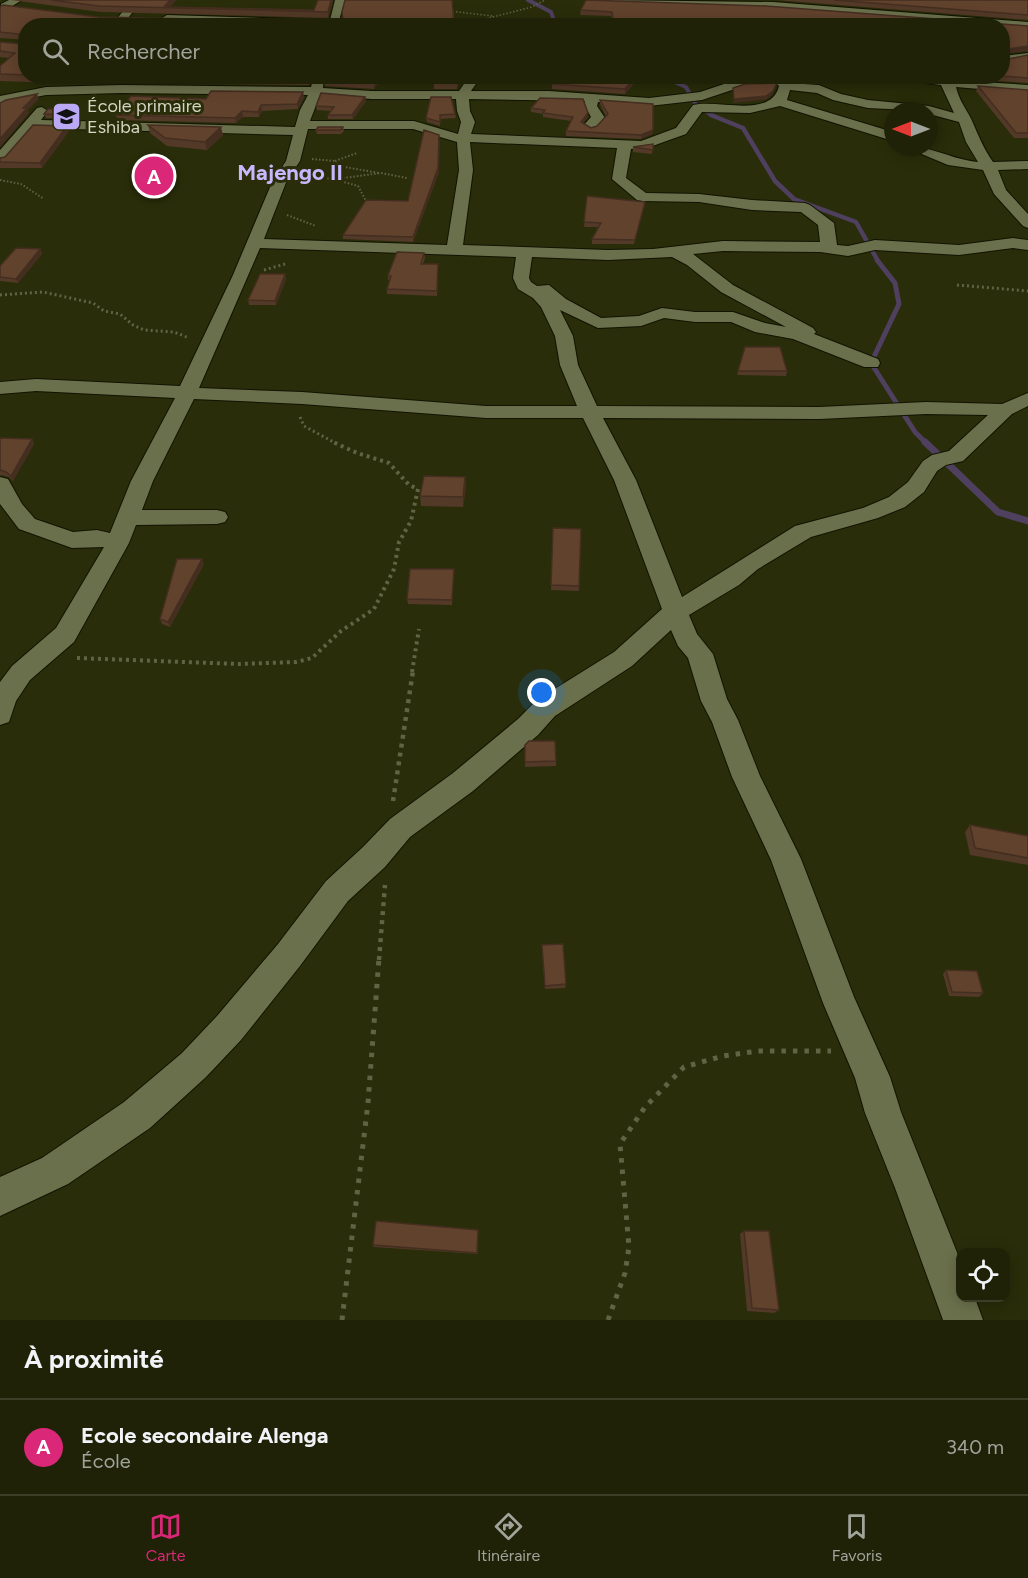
<!DOCTYPE html>
<html lang="fr">
<meta charset="utf-8">
<style>
body{margin:0;font-family:Figtree,sans-serif;background:#272a11;color:#f1f3f6}
.controls{position:absolute;right:18px;bottom:18px;display:grid;overflow:hidden;border-radius:12px;box-shadow:0 3px 15px #0003}
.controls button{width:54px;height:54px;display:grid;place-items:center;padding:0;border:0;border-bottom:2px solid #3c3f28;background:#1f2207;color:#f1f3f6;font:30px sans-serif}
.compass{position:absolute;left:884px;top:102px;width:54px;height:54px;border-radius:50%;background:#1f2207;box-shadow:0 3px 15px #0003;rotate:270deg}
.you{position:absolute;left:542px;top:693px;width:21px;height:21px;margin:-15px;border:4px solid #fff;border-radius:50%;background:#1a73e8;box-shadow:0 0 0 9px #1a73e833}
.badge{display:grid;place-items:center;width:39px;height:39px;border-radius:50%;background:#db2777;color:#fff;font-size:20px;font-weight:700}
.pin{position:absolute;translate:-50% -50%;border:3px solid #fff;box-shadow:0 2px 6px #0006}
.list{margin:0;padding:0;list-style:none}
h2{display:flex;justify-content:space-between;align-items:center;height:78px;margin:0;padding:0 24px;font-size:26px}
h2 small{font-size:20px;font-weight:400;color:#a1a49b}
.list li{display:grid;grid-template-columns:39px 1fr auto;gap:18px;align-items:center;box-sizing:border-box;height:96px;padding:0 24px;border-top:2px solid #3c3f28}
.list b{display:block;font-size:22px;white-space:nowrap}
.list p{margin:0;font-size:20px;white-space:nowrap;color:#a1a49b}
.list em{font-size:20px;font-style:normal;color:#a1a49b}
.icon{flex:none;width:33px;height:33px;fill:none;stroke:currentColor;stroke-width:2;stroke-linecap:round;stroke-linejoin:round}
.map{position:relative;flex:none;width:1028px;height:1320px;overflow:hidden}
.search{position:absolute;background:#1f2207;box-shadow:0 3px 15px #0003;left:18px;right:18px;top:18px;height:66px;display:flex;align-items:center;gap:15px;box-sizing:border-box;padding:0 21px;border-radius:24px;color:#a1a49b;font-size:22px}
.sheet{height:174px;background:#1f2207}
nav{display:flex;justify-content:space-around;align-items:center;box-sizing:border-box;height:84px;border-top:2px solid #3c3f28;background:#1f2207;font-size:16px;color:#a1a49b}
nav a{display:grid;justify-items:center;gap:3px}
nav .on{color:#db2777}
.map>svg:first-child{display:block}
.lines{fill:none;stroke-linecap:round;stroke-linejoin:round}
.stream-far3{stroke:#4e405e;stroke-width:4}
.stream-far2{stroke:#4e405e;stroke-width:4.5}
.stream-far1{stroke:#4e405e;stroke-width:5}
.stream{stroke:#4e405e;stroke-width:7}
.minor-casing{stroke:#121400;stroke-width:2}
.path-far5{stroke:#606344;stroke-width:1.5;stroke-dasharray:1.5 2;stroke-linecap:butt}
.path-far4{stroke:#606344;stroke-width:2;stroke-dasharray:1.5 2;stroke-linecap:butt}
.path-far3{stroke:#606344;stroke-width:3;stroke-dasharray:2 3;stroke-linecap:butt}
.path-far2{stroke:#606344;stroke-width:4;stroke-dasharray:3 4;stroke-linecap:butt}
.path-far1{stroke:#606344;stroke-width:4.5;stroke-dasharray:4 5;stroke-linecap:butt}
.path{stroke:#606344;stroke-width:5;stroke-dasharray:4.5 7;stroke-linecap:butt}
.minor{fill:#6b704c;fill-rule:evenodd}
.wall{fill:#533927}
.shaded-wall{fill:#442e20}
.building{fill:#61422d;stroke:#442e20;stroke-width:1.5}
.labels{text-anchor:middle;dominant-baseline:central;stroke-width:6;stroke-linejoin:round;paint-order:stroke}
.far-poi-label{font-size:18px;fill:#d2d5c1;stroke:#292d09;text-anchor:start}
.far-quarter-label{font-size:22px;font-weight:bold;fill:#c8b7fe;stroke:#292d09}
</style>
<div class="map">
<svg width="1028" height="1320" viewBox="0 0 1028 1320">
<rect width="100%" height="100%" fill="#292d09"/>
<g class="lines">
<path class="stream-far3" d="M528,0l23,12 5,14
M661,76l25,11 10,18 17,11"/>
<path class="stream-far2" d="M711,115l32,13 32,53 19,18 62,23 22,39"/>
<path class="stream-far1" d="M877,260l18,23 4,21 -28,59 44,69 12,12"/>
<path class="stream" d="M925,442l73,70 30,9"/>
<defs>
<path id="minor" d="M9,0h13l-13,8h-8v-4z
M132,0h10l-20,26h-11z
M335,0h10l-5,17 1,9 -174,-5 -5,-3 5,-3 163,5z
M603,0l170,2 255,20v6c-139,-11 -280,-25 -421,-23l-4,-1z
M1028,53v6l-26,4v-7z
M314,76h10l-1,12 49,3h87l9,-13 4,-1 6,4 -7,10h78l100,7 51,-6 42,-14 42,-2 5,7 30,2 22,9 27,6 61,6 25,7 -13,-28 -41,-5 -6,-4h52l20,5 62,4v8l-72,-6c4,16 11,22 17,36 6,14 11,26 20,39l35,-1v8l-30,1 8,20 22,24v14l-5,-2 -29,-32 -11,-24 -35,-5 -36,-15 -2,-3c24,0 44,13 68,15l-12,-20 -7,-20 -30,-8v-3l-61,-3 -35,-8 -16,-7 -27,-3 -3,10 106,32v9l-113,-35 -30,7 -48,-1 -16,22 -39,14 -16,1 -5,29 20,15 53,1 53,6 53,3 5,2 24,18 3,22 11,1 27,-6 84,5 54,-7 15,2v10l-15,-2 -54,7 -84,-5 -27,6 -28,-4 -97,-1 -30,3 40,31 80,43 3,4 -2,2 64,25 2,4 -2,4h-14l-71,-28 -38,-7 -24,-10h-36l-31,-4 -23,8 -43,2 -38,-18 13,26 5,29 19,41 222,1 107,-5 76,2 26,-11v13l-16,8 -49,47 -17,4 -9,6 -13,21 -19,15 -27,11 -67,19 -53,32 -19,16 -50,30 8,19 16,20 14,45 11,21 22,56 41,83 53,138 36,80 11,35 59,148v38h15l8,22h-40l-48,-132 -30,-75 -10,-35 -32,-75 -52,-143 -39,-83 -20,-55 -11,-21 -13,-43 -10,-12 -7,-16 -39,36 -77,50 -17,19 -65,56 -63,46 -25,30 -37,34 -48,65 -59,74 -35,37 -56,51 -82,56 -68,32v-39l42,-19 82,-56 58,-49 35,-37 61,-72 48,-63 37,-34 27,-28 63,-46 65,-54 19,-19 77,-48 48,-43 -48,-129 -31,-62h-97l-184,-14 -108,-5 -41,82 -11,29h75l8,2 3,5 -3,5 -8,2 -81,1 -7,18 -55,99 -44,38 -14,21 -7,21 -9,3v-43l12,-16 44,-38 48,-81 -32,1 -53,-19 -19,-25v-27l8,2 14,25 13,15 38,13 24,-2 13,3 21,-52 44,-83 -139,-7 -36,3v-12l36,-3 144,7 53,-111 40,-95 13,-19 7,-26 -259,-7 -29,33 -5,1v-12l37,-42 5,-1 6,4 -7,9 254,7 5,-17 8,-15 -187,-2 -75,2 -46,9v-8l46,-9 75,-2 190,2zM776,83l3,3c-8,33 -60,13 -86,19l-17,23 -35,13 -170,-7 4,-12 -5,-11 -1,-12 116,2v5l6,11 -8,9 7,4 5,-1 10,-11 -8,-12 1,-4 51,4 53,-6 42,-14zM320,95l52,4h84l1,12 4,11 -3,12 -44,-13h-104zM308,129h105l44,13 2,28 -12,75 -183,-6 23,-59 13,-19zM470,142l147,6 -5,31 25,21 5,1 57,1 53,8 49,2 17,13 2,17 -97,-1 -70,8 -45,1 -145,-5 10,-75zM260,248l256,9 -3,21 5,11 15,9 8,9 14,29 5,29 17,41h-91l-184,-14 -103,-4zM532,257l76,3 64,-3 15,8 34,27 65,35 -21,-4 -32,-11h-38l-33,-4 -23,8 -38,2 -35,-19 -17,-14 -12,1 -6,-4 -2,-4zM926,414l62,1 -39,36 -17,4 -9,6 -15,21 -19,15 -26,11 -68,18 -113,71 -46,-117 -33,-62 216,1z"/>
</defs>
<use href="#minor" class="minor-casing"/>
<path class="path-far5" d="M449,11l44,5
M469,23l63,-16 13,-7"/>
<path class="path-far4" d="M312,159l23,2 4,5 1,9 -4,2
M335,161l22,-8
M339,166l40,7
M303,176l30,3 25,7 8,15 3,1
M336,179l45,-6 26,5
M0,180l21,4 23,15
M287,215l29,11"/>
<path class="path-far3" d="M264,270l21,-6
M957,285l71,6
M0,295l43,-3 50,11 11,8 16,3 13,11 11,5 30,2 15,6
M300,417l4,9 33,18"/>
<path class="path-far2" d="M77,658l161,6 58,-2 16,-4 29,-27 33,-22 20,-40 5,-27 12,-21 7,-32 -9,-4 -20,-22 -32,-10 -24,-11
M412,672l7,-43"/>
<path class="path-far1" d="M393,801l20,-130
M379,960l6,-75"/>
<path class="path" d="M342,1320l26,-217 11,-145
M608,1320l17,-47 4,-26 -9,-103 25,-37 39,-40 39,-11 35,-5h73"/>
<use href="#minor" class="minor"/>
</g>
<path class="wall" d="M11,0h165l-6,7 144,3 4,-10h15l-5,18 -228,-6z
M776,0h252v20z
M602,1l426,25v26l-26,-26h-389l-2,-10 -31,-1 1,-5z
M0,7l98,10 242,5 3,-2 111,2 65,4h-493v14l-26,-2z
M0,42l24,2 2,-1v33h34l-6,7 -54,-2v-15l9,-8 -9,-1z
M1028,55v28l-62,-4v-3h36l2,-16z
M312,76l-3,9 -89,-1 -1,-6z
M325,76h94l-2,4h-37l-6,9 -49,-3z
M435,76h32l-5,6h-4l-1,7h-23v-6z
M474,76h20l-2,8 -13,-1v-4z
M558,76h82l-15,18 -73,-5v-5z
M694,76h46l-17,6 -30,-3z
M978,86l50,4v48h-14l-38,-47z
M304,97l-6,12 -36,2 -3,6h-16l-7,6 -118,-3 -2,-5 90,-16z
M431,97l24,17 1,4 -16,1v7l-13,-4 -1,-4z
M600,100l53,30 -1,4 -11,5 -75,-3v-5l5,-10 -28,-4v-3l-12,-2v-4l57,5v4l-5,6 8,5 6,-2 9,-10 -6,-12z
M366,101l-13,18h-25v-4l3,-4 -14,-1 -1,-4z
M80,109l1,4 -3,6 -32,-1 -2,-4z
M148,125l75,10 -16,15 -40,-4 -17,-13z
M67,126l2,5 -27,37h-42v-10l5,-1z
M343,127l1,4 -3,3h-24l-1,-4z
M653,144l-1,10 -19,-2v-5z
M439,172l-26,70 -70,-3v-4l65,-34z
M587,196l58,6 -11,42h-42v-5l6,-12h-14z
M40,249l2,5 -24,29 -18,-2v-15z
M424,253l1,5 -2,6h15l-1,32 -50,-2v-5l3,-9h-2v-5z
M285,274l1,5 -10,26h-27l-1,-5z
M738,371h49l-1,5 -49,-1z
M0,438l32,1 2,5 -21,37 -4,-4 -8,-2 -1,1z
M465,477l1,10 -3,20 -42,-1 -1,-10z
M553,528l28,1 -2,62 -28,-1z
M204,564l-34,63 -8,-3 -2,-5z
M454,569l-2,36 -44,-1 -1,-5z
M525,745l31,16v5l-31,1z
M970,825l58,11v29l-58,-10 -5,-23z
M542,945l24,39 -1,4 -20,1z
M946,970l37,23 -4,4 -30,-1 -6,-22z
M744,1231l35,79 -5,3 -27,-2 -7,-77z
M478,1232v22l-104,-7 -1,-2z"/>
<path class="shaded-wall" d="M170,0h6l-7,8 -5,-1z
M331,0h2l-5,18v-6z
M1028,46v5l-26,3v-4z
M52,76h8l-6,7z
M309,76h3l-3,9 -1,-6z
M378,76h2v4l-6,9v-6z
M462,76h5l-5,6z
M636,76h4l-15,18v-5z
M725,76h15l-17,6 1,-5z
M777,83l-5,12 -7,5 -32,3 1,-4z
M303,92l1,5 -6,12 -1,-5z
M37,94l2,5 -11,11 1,3 -29,34v-8l23,-31z
M365,97l1,4 -13,18 -1,-4z
M261,105l1,6 -3,6 -1,-5z
M80,109l1,4 -3,6 -2,-4z
M242,111l1,6 -7,6 -1,-5z
M588,113v4l-7,9v-4z
M67,126l2,5 -27,37 -2,-5z
M221,127l2,8 -16,15 -2,-8z
M653,130l-1,4 -11,5v-4z
M440,139l-1,33 -26,70v-5z
M645,202v4l-11,38 1,-4z
M40,249l2,5 -24,29 -2,-4z
M285,274l1,5 -10,26 -1,-4z
M32,439l2,5 -21,37 -2,-5z
M465,477l1,10 -3,20v-10z
M202,559l2,5 -34,63 -2,-5z"/>
<path class="building" d="M51,0h119l-6,7 150,3 4,-10h13l-3,12 -229,-6z
M345,0h107l2,22h65v4h-73l-4,-2v2h-416v9l-26,-3v-25l3,-2 95,12 242,5 3,-2 -1,-8z
M586,0l180,6 262,20v20l-26,4v-24h-388l-2,-14 -31,-2z
M834,0h194v15z
M0,42l24,2 2,-1v32l-26,-1v-8l15,-13 -15,-2z
M1028,55v23l-26,-2v-17l2,1z
M219,76h90l-1,3 -89,-1z
M325,76h53l-4,7 -49,-3z
M435,76h23l-1,7h-23z
M558,76h78l-11,13 -73,-5z
M777,83l-4,8 -7,5 -32,3 -1,-11 12,-4z
M978,86l50,4v43h-12z
M211,91l92,1 -6,12 -36,1 -3,7 -16,-1 -7,7 -119,-3 15,-19 75,3z
M321,93l44,4 -13,18h-24l6,-8 -18,-1z
M37,94l-14,14h4l-27,31v-36l6,-3z
M431,97h20l4,17 -15,1v7l-14,-4z
M540,98l43,1 5,14 -7,9 10,6 6,-2 11,-12 -8,-14 53,4v26l-12,5 -75,-4 7,-14 -30,-4 2,-3 -14,-2z
M48,109h32l-4,6 -32,-1z
M33,125l34,1 -27,37 -40,-1v-4l5,-1z
M148,125l73,2 -16,15 -40,-4z
M318,127h25l-2,3h-25z
M424,130l15,5 -1,33 -25,69 -70,-2 23,-35 42,1z
M653,144v6l-20,-3z
M587,196l58,6 -10,38 -43,-1 9,-16 -17,-1z
M16,248l24,1 -24,30 -16,-2v-11z
M397,252l27,1 -3,11h17l-1,27 -50,-2 4,-13 -3,-1z
M260,274h25l-10,27 -27,-1z
M745,347h35l7,24h-49z
M0,438l32,1 -21,37 -5,-4 -6,-2z
M424,476l41,1 -2,20 -43,-1z
M553,528l28,1 -2,57 -28,-1z
M177,559h25l-34,63 -8,-3z
M410,569h44l-2,31 -45,-1z
M529,741h26l1,20 -31,1v-17z
M970,825l58,11v22l-53,-10z
M563,944l3,40 -21,2 -3,-41z
M946,970l31,1 6,22 -31,-1z
M376,1221l102,9 -1,23 -104,-8z
M744,1231h25l10,79 -27,-2z"/>
<defs>
<symbol id="school-square" viewBox="-11 -11 22 22"><rect x="-9" y="-9" width="18" height="18" rx="4" fill="#bca9f5" stroke="#292d09"/><path d="M0-5L7-2L0 1L-7-2ZM-4 1L0 2.5L4 1V4Q0 6-4 4Z" fill="#111"/></symbol>
</defs>
<g fill-rule="evenodd">
<use href="#school-square" x="50" y="100" width="33" height="33"/>
</g>
<g class="labels">
<g class="far-poi-label">
<text x="87" y="106">École primaire<tspan x="87" dy="21">Eshiba</tspan></text>
</g>
<g class="far-quarter-label">
<text x="290" y="172">Majengo II</text>
</g>
</g>
</svg>
<div class="controls">
<button><svg class="icon" aria-label="locate" viewBox="0 0 24 24"><circle cx="12" cy="12" r="6"/><path d="M12 2v4M12 18v4M2 12h4M18 12h4"/></svg></button>
</div>
<svg class="compass" viewBox="-18 -18 36 36"><path d="M0-13l5 13h-10z" fill="#e53935"/><path d="M0 13l5-13h-10z" fill="#a1a49b"/></svg>
<div class="you"></div>
<div class="pin badge" style="left:154px;top:176px">A</div>
<div class="search"><svg class="icon" aria-label="search" viewBox="0 0 24 24"><circle cx="10" cy="10" r="6"/><path d="M15 15l6 6"/></svg>Rechercher</div>
</div>
<section class="sheet">
<h2>À proximité<small></small></h2>
<ul class="list">
<li><span class="badge">A</span><div><b>Ecole secondaire Alenga</b><p>École</p></div><em>340 m</em></li>
</ul>
</section>
<nav>
<a class="on"><svg class="icon" aria-label="map" viewBox="0 0 24 24"><path d="M3 6l6-2 6 2 6-2v14l-6 2-6-2-6 2zM9 4v14M15 6v14"/></svg>Carte</a>
<a><svg class="icon" aria-label="directions" viewBox="0 0 24 24"><path d="M12 3l9 9-9 9-9-9zM9 14v-3h6M13 9l2 2-2 2"/></svg>Itinéraire</a>
<a><svg class="icon" aria-label="saved" viewBox="0 0 24 24"><path d="M7 4h10v16l-5-4-5 4z"/></svg>Favoris</a>
</nav>
